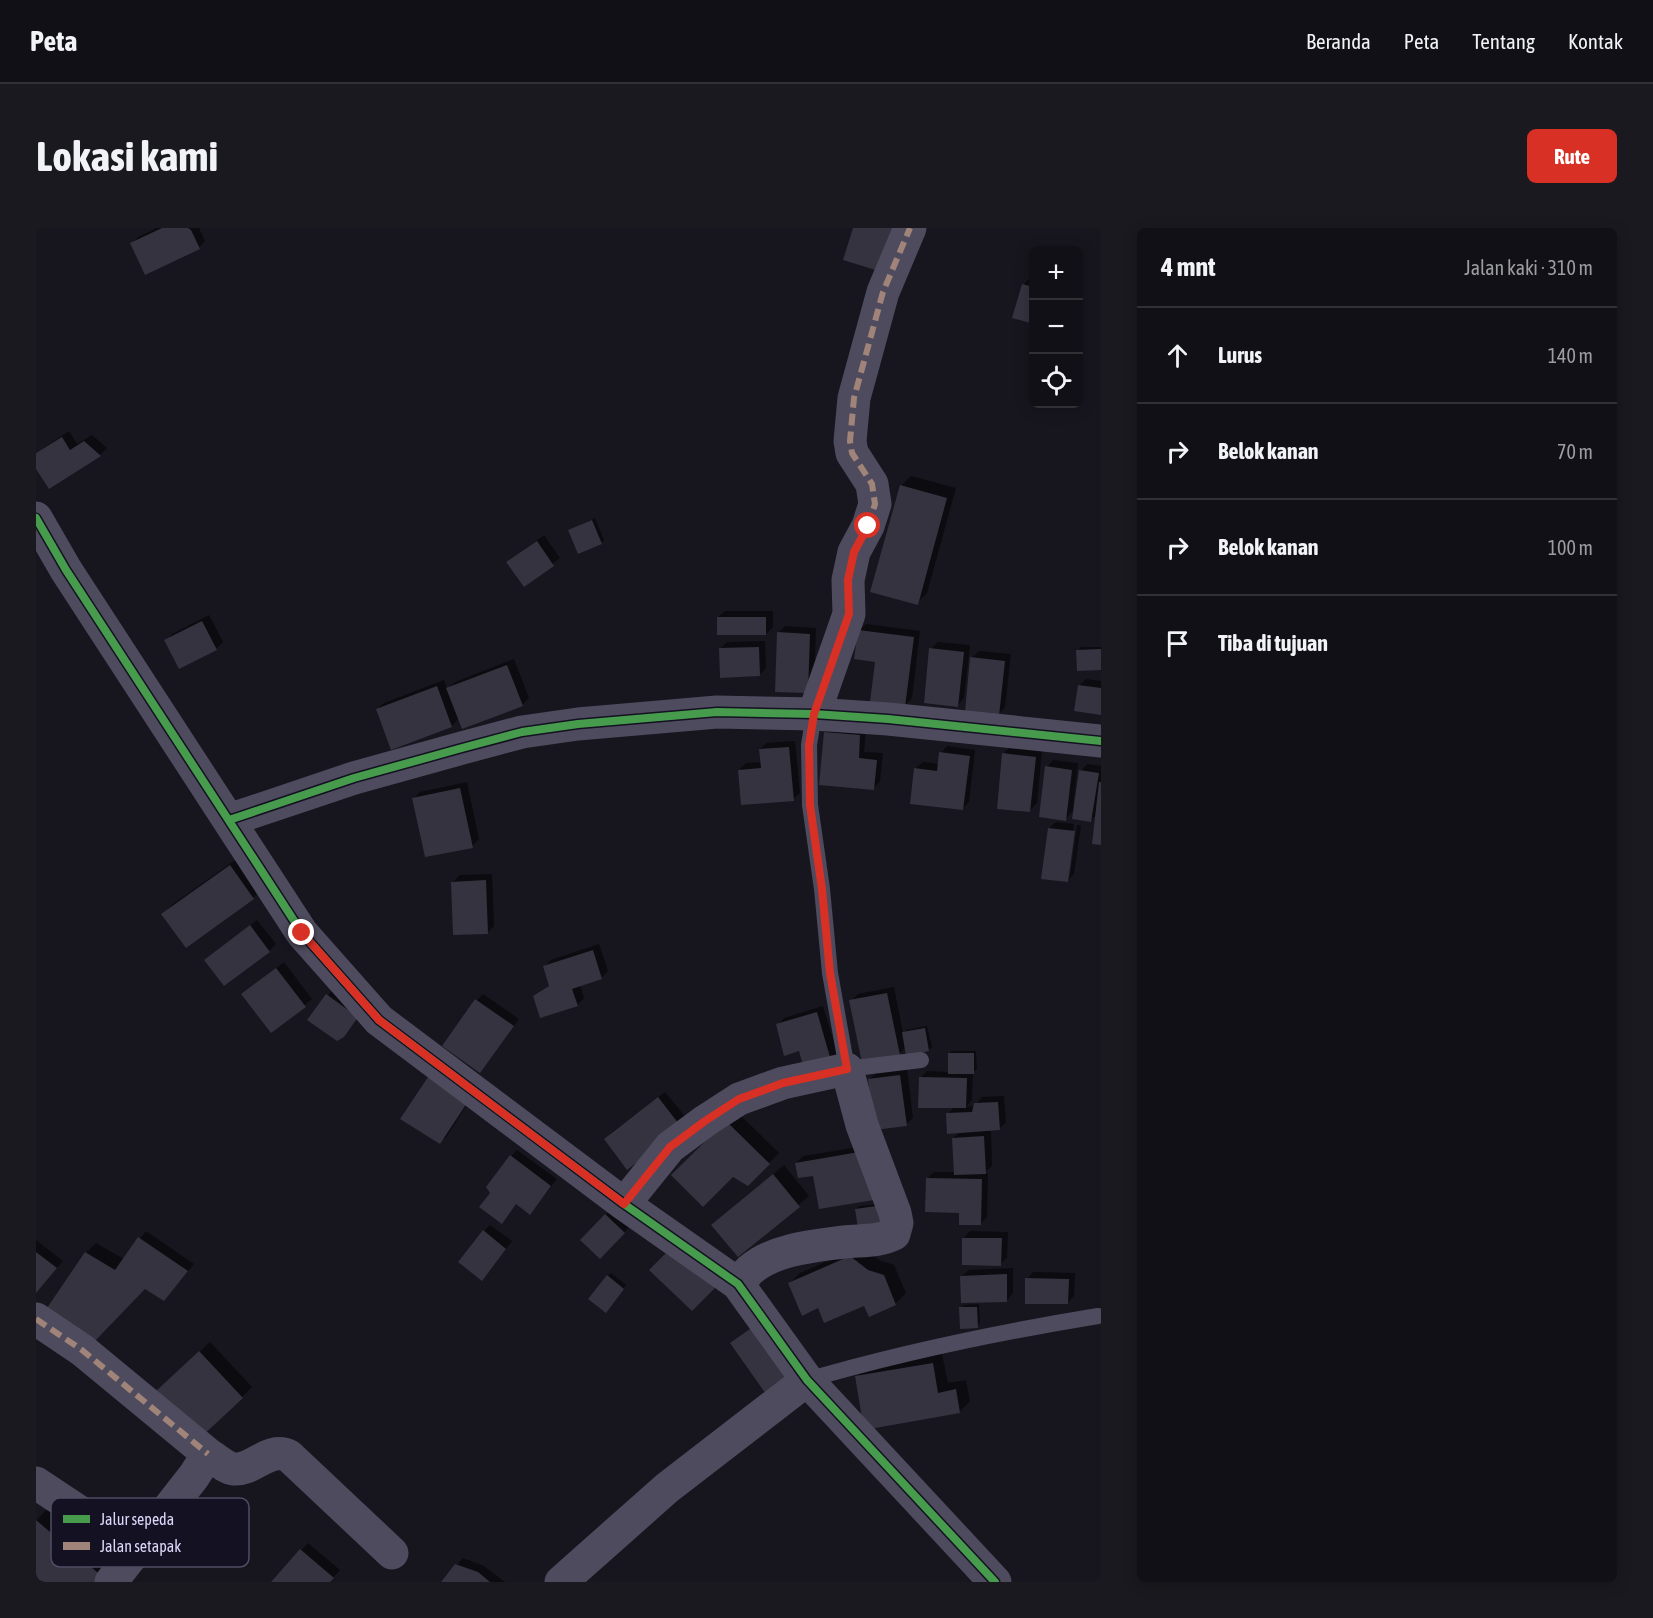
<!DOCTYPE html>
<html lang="id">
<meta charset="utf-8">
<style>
body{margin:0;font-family:"Asap Condensed",sans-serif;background:#1a191f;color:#f1f3f6}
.controls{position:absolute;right:18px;top:18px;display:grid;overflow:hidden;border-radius:9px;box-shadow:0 3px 15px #0003}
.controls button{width:54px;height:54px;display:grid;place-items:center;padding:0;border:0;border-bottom:2px solid #303035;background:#111016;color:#f1f3f6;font:30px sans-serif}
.stop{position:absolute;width:18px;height:18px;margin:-14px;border:4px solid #d93025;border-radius:50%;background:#fff}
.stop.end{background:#d93025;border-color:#fff;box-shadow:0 2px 6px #0008}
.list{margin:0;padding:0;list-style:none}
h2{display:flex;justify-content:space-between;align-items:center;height:78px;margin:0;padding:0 24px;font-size:26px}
h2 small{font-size:20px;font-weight:400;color:#9c9da1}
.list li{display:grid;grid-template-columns:39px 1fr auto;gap:18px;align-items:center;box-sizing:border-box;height:96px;padding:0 24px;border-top:2px solid #303035}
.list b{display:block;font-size:22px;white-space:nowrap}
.list em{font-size:20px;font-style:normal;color:#9c9da1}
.icon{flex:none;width:33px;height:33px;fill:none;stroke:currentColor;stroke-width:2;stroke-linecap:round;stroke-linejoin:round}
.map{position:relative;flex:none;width:1065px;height:1354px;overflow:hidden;border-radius:9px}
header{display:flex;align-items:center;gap:36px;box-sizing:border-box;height:84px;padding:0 30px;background:#111016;border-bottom:2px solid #303035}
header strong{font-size:28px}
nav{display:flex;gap:33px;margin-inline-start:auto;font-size:21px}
.intro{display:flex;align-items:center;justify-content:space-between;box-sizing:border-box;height:144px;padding:0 36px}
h1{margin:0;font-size:42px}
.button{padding:15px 27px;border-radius:9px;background:#d93025;color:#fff;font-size:21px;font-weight:700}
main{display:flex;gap:36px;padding:0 36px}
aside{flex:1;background:#111016;border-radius:9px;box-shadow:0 3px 15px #0003}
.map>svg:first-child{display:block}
.shadow{fill:#0007}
.building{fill:#363340}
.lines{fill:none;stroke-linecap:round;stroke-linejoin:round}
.lane{stroke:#4d4b5d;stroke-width:16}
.street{stroke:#4d4b5d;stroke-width:33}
.quiet{stroke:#a18479;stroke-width:6;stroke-dasharray:12 6;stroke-linecap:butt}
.cycleway-casing{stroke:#141122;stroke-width:11}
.cycleway{stroke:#469c4c;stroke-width:8}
.route{stroke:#d93025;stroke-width:8}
.key{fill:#141122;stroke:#504c63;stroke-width:1.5}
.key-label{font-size:16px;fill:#dcd7fa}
</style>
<header>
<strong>Peta</strong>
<nav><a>Beranda</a><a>Peta</a><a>Tentang</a><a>Kontak</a></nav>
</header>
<div class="intro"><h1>Lokasi kami</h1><a class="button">Rute</a></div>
<main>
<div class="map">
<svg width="1065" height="1354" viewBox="0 0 1065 1354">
<rect width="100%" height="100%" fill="#17151e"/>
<path class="shadow" d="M121,0h42l6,13 -6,6 -68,-3 7,-7z
M994,50l4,1v44l-20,-6 10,-33z
M33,203l8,13 15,-9 15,13 -7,7 -50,32 -14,-21v-13z
M875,248l45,12 -29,105 -10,10 -16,-117z
M559,290l9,22 -3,3 -31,-13z
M508,307l16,23 -36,27 -16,-23z
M689,383h48v16l-7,7 -48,-17z
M173,387l14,27 -7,7 -50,-8 6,-7z
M830,396l54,7 -8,67 -7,7 -46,-75z
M749,398l31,2 -2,57 -6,7 -30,-59z
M729,413l1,27 -7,7 -39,-26 7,-7z
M902,414l32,3 -6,53 -6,7 -27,-56z
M1045,419h20v22l-23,-19z
M943,423l32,3 -6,53 -6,7 -27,-56z
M478,431l15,39 -7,7 -63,13 -7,8 -75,-17 7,-6 60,-23 3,9 8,-7z
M1050,451l15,2v32l-22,-27z
M796,498l34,3 -2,23 19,1 -3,28 -6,7 -48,-55z
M759,513l5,52 -7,6 -54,-29 7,-7 16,-1 -2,-13 7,-6z
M911,518l28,4 -6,52 -7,7 -46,-41 7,-6 16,2 2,-11z
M974,519l32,4 -5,52 -7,7 -27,-56z
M1017,532l25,3 -5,43 2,1 6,-36 6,-7 14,2v78l-4,-30 -6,6 -16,-11 -10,10 -18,-52z
M431,554l12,57 -7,7 -58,-48 6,-6z
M1020,594l18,2 -7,52h3l7,-51h4l-7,49 -7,7 -18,-53z
M205,628l22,32 -10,10 -67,48 -23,-32 10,-10z
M456,646l2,52 -7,7 -34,-51 7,-7z
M221,692l19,24 -7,7 -63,9z
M563,716l9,27 -7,7 -21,7 4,13 -7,7 -42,-8 15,-12 -6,-18 7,-7z
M248,734l28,37 -41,32 -28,-37z
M858,759l9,46 3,-3 21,-4 5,21 -3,3 -23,-3 -6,6 -37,8 -12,-60 7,-7z
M298,760l30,21 -21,26 -34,-15z
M447,766l36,25 -39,52 -3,-71z
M787,778l15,50 -6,7 -54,-38 6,-7z
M916,823h24l1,18 -4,3 -1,28 -6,7 9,-1 7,-9 22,-1 2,26 -7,7 -8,1 1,36 -8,7h4l-1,44 -6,6 -20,-11 -34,-33 7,-7h21l-2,-34 7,-6 -12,-18 7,-8 -35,-28 7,-7 23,1 -1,-18z
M871,841l6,49 -7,6 -37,-44 7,-7z
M629,864l23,28 -82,19 6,-7z
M437,867l-26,41 -7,6 -37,-23z
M701,884l42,41 -31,31 -15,-9h-60z
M829,918l3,18 -53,10 -19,-11 7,-7z
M481,922l40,29 -21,27 -19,-3 -15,19 -10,-29 19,-37z
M748,937l25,31 -71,59 -25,-30z
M851,975l3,23 -34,-17 3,-3z
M576,980l19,17 -31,32 -18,-17z
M454,997l22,16 -23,31 -5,-41z
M110,1003l48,33 -23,28 -26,-5 -51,53 -8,-87 10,-10 28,16z
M934,1003l38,1 -1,26 -7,6 -36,-26z
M0,1012l27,21 -27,31z
M825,1019l18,13 15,5 12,28 -10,10 -26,12 -5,-11 -46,2 -29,-23 10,-10z
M977,1040v25l-6,7 -45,-24 7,-6z
M997,1044l42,1 -1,23 -6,6 -41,-23z
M575,1045l15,12 -18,23v-32z
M943,1076l1,19 -3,3 -16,-18 3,-3z
M174,1114l42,45 -10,10 -75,-15z
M906,1126l6,29 18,-3 4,21 -10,10 -94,17 -10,-51 11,-10z
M13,1279l68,57 -17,18h-64v-61z
M272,1315l32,27 -11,12h-56z
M427,1330l21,8 21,16h-62z"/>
<path class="building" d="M126,0h26l3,2 9,19 -55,26 -15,-32z
M817,0h42l-13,44 -39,-12z
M986,56l12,3v37l-22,-6z
M26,209l8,13 14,-9 17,15 -52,33 -13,-20v-16z
M864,257l47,13 -29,107 -48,-13z
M556,292l10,24 -24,10 -10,-24z
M501,313l17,25 -30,21 -18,-25z
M681,389h49v18h-49z
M166,393l15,29 -38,19 -15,-29z
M822,402l56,7 -9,70 -35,-5 5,-40 -21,-3z
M741,404l33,2 -2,59 -33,-1z
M723,419l1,29 -40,2 -1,-30z
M893,420l35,4 -6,55 -34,-4z
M1065,421v21l-24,1 -1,-21z
M934,429l35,4 -6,55 -34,-4z
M471,437l16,41 -61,23 -16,-41z
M1042,457l23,3v27l-27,-4z
M401,458l15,41 -61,23 -15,-41z
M788,504l36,3 -1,23 18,2 -3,30 -55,-5z
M753,519l5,54 -53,4 -3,-35 23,-2 -2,-19z
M903,524l31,4 -7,54 -53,-6 4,-36 23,3z
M966,525l34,4 -6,55 -33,-3z
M1009,538l27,4 -6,51 -27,-4z
M1043,542l20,3 -8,49 -19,-3z
M1063,554h2v63l-9,-1z
M424,560l13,60 -48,9 -13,-59z
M1012,600l27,3 -7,51 -27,-3z
M194,637l24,34 -68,49 -25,-34z
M450,652l2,54 -35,1 -2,-53z
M214,697l20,27 -46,34 -20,-26z
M557,722l9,29 -30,10 6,17 -38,12 -7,-22 16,-10 -6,-20z
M240,740l30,39 -35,26 -30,-39z
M851,765l13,62 -38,8 -13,-63z
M290,766l32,23 -14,20 -7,4 -30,-21z
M439,771l39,27 -34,47 -38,-27z
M781,784l15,52 -27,9 -6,-22 -15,5 -8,-32z
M889,800l4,23 -23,5 -4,-24z
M912,825h26v21h-26z
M864,847l7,51 -33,4 -6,-51z
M392,849l39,26 -27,41 -40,-25z
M883,849l48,1 -1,30h-48z
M622,869l24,31 -55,42 -23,-31z
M962,874l2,28 -53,4 -1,-21 26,-1 2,-9z
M690,893l44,43 -22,22 -15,-9 -30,30 -32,-32z
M948,908l2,38 -32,1 -2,-37z
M823,924l15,48 -55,9 -6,-33 -15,2 -3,-15z
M474,927l41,31 -21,29 -14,-11 -14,20 -23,-17 11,-14 -4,-6z
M737,946l27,33 -62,50 -27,-32z
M890,950l56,1 -1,46h-22v-12l-34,-1z
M848,977l4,26 -29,4 -4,-26z
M569,986l20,19 -25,26 -20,-19z
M447,1002l23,19 -24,32 -24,-19z
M102,1009l50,34 -24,30 -19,-12 -51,53 -47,-34 38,-56 30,18z
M926,1010h40l-1,28 -39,-1z
M637,1018l43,41 -24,24 -43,-41z
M0,1024l21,16 -21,25z
M814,1028l18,14 16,5 12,30 -27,12 -5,-11 -40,17 -6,-15 -16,8 -14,-33z
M971,1046v28l-46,1 -1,-27z
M571,1047l17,14 -18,24 -18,-14z
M989,1050l44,1 -1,25h-43z
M923,1079h18l1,21 -18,1z
M721,1096l39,53 -28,20 -38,-54z
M163,1123l44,47 -44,41 -44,-47z
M897,1135l5,30 18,-4 4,24 -96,17 -9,-54z
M0,1292l68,58 -3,4h-65z
M264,1321l34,29 -4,4h-59z
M419,1336l23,8 12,10h-49z"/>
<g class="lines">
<path class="lane" d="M778,486l-5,31 1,60 12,84 8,84 17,96 74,-9
M771,1152c96,-28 193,-48 291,-64"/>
<path class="street" d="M0,290l30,52 236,363 77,87 245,184 114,80 69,96 188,202
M778,486l35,-100 -1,-34 6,-28 14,-26 7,-22 -3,-20 -20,-31 -2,-12 4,-43 29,-106 27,-64
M193,592l125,-42 108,-30 60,-16 56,-8 139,-12 97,2 74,5 213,22
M588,976l46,-57 35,-26 34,-22 44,-16 64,-14 15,56 33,88 2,10 -3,11c-16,8 -33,6 -50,8 -30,4 -70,7 -94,28 -4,4 -8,9 -12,14
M0,1091l46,31 126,104c7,4 17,14 26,15 19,2 35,-23 55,-13l103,97
M0,1255l101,67
M75,1354l83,-106 14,-22
M525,1354l106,-94 140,-108"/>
<path class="quiet" d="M778,486l35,-100 -1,-34 6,-28 14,-26 7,-22 -3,-20 -20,-31 -2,-12 4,-43 29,-106 27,-64
M588,976l46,-57 35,-26 34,-22 44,-16 64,-14
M0,1091l46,31 126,104"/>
<defs>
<path id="cycleway" d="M0,290l30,52 236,363 77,87 245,184 114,80 69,96 188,202
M193,592l125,-42 108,-30 60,-16 56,-8 139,-12 97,2 74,5 213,22"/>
</defs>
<use href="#cycleway" class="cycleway-casing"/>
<use href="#cycleway" class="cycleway"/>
</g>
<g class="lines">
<path class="route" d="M266,705l77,87 245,184 46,-57 35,-26 34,-22 44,-16 64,-14 -17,-96 -8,-84 -12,-84 -1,-60 5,-31 35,-100 -1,-34 6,-28 14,-26"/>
</g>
<rect x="15" y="1270" width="198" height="69" rx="9" class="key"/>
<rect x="27" y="1287" width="27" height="8" fill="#469c4c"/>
<rect x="27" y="1314" width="27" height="8" fill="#a18479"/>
<g class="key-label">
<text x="64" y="1297">Jalur sepeda</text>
<text x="64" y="1324">Jalan setapak</text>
</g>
</svg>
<div class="controls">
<button>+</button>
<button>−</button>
<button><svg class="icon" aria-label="locate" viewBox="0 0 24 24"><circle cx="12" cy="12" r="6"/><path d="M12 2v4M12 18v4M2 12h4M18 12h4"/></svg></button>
</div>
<div class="stop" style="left:832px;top:298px"></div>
<div class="stop end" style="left:266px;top:705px"></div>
</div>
<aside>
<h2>4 mnt<small>Jalan kaki · 310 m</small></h2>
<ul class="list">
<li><svg class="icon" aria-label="ahead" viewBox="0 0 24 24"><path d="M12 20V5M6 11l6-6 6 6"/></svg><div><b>Lurus</b></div><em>140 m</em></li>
<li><svg class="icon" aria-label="right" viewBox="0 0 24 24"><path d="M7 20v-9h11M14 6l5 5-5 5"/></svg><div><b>Belok kanan</b></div><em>70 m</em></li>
<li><svg class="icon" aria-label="right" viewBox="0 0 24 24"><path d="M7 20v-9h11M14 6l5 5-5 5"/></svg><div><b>Belok kanan</b></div><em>100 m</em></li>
<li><svg class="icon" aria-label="arrive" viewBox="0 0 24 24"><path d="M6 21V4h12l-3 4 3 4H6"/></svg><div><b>Tiba di tujuan</b></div></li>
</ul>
</aside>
</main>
